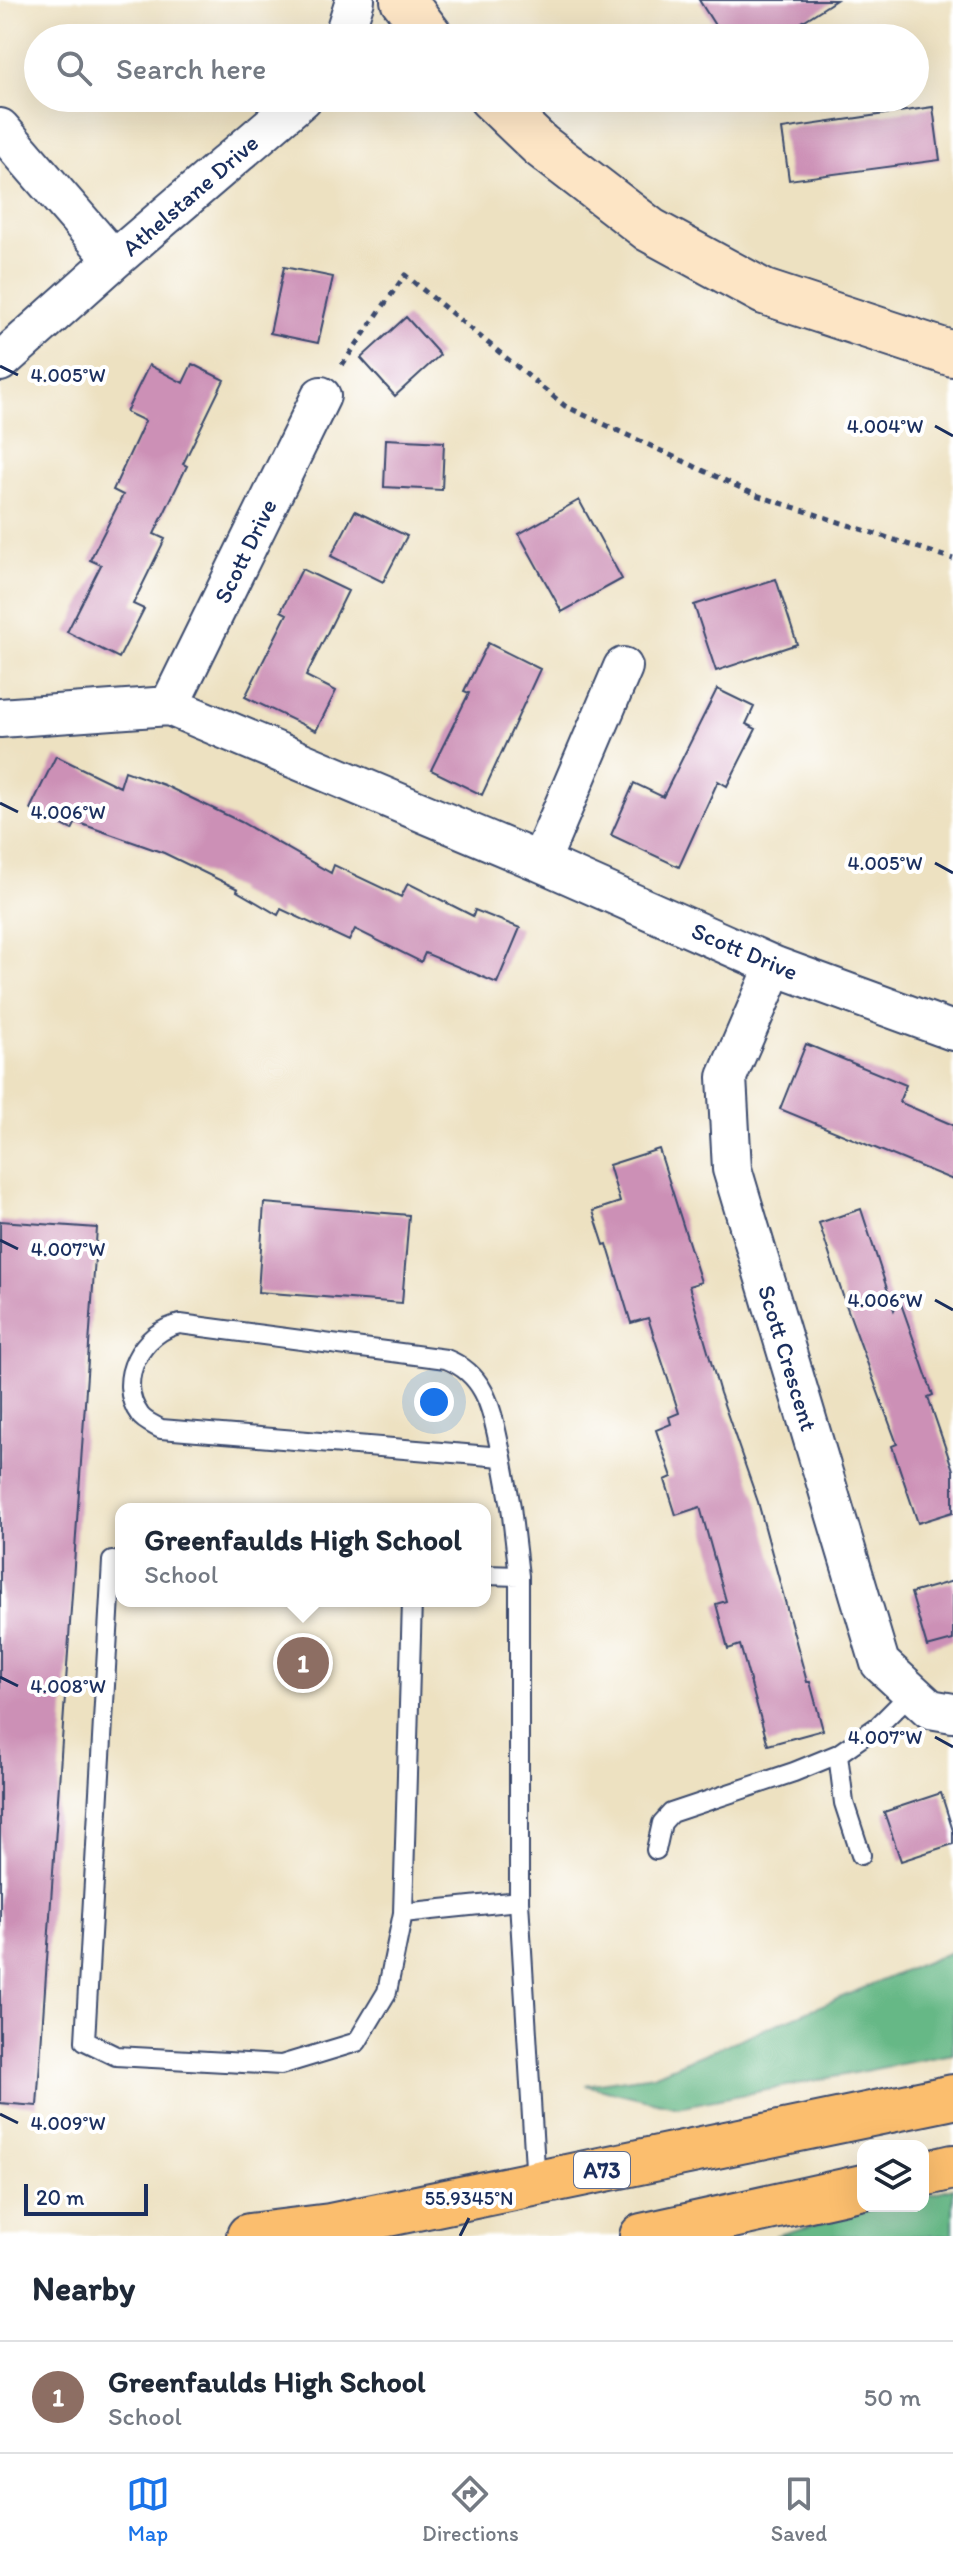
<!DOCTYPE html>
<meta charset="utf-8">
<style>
body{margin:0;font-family:Itim,sans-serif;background:#f6f6f7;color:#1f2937}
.controls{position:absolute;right:24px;bottom:24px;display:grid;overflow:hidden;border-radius:16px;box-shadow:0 8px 32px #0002}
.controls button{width:72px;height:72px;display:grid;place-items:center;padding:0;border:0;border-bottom:2px solid #e0e1e3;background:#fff;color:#1f2937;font:40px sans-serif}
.scale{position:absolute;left:24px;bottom:20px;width:124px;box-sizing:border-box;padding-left:8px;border:4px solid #1b2f5e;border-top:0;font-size:22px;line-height:28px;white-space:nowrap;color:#1b2f5e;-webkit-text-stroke:6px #fff;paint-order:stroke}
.you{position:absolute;left:434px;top:1402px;width:28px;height:28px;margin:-20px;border:6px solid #fff;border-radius:50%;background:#1a73e8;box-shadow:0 0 0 12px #1a73e833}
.badge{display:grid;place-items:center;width:52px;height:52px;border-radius:50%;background:#1a73e8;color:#fff;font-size:26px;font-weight:700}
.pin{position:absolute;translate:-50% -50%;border:4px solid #fff;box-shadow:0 2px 8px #0006}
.popup{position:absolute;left:115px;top:1503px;width:376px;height:104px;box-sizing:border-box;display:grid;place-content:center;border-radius:16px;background:#fff;filter:drop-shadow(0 2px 6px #0005);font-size:26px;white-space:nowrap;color:#747a83}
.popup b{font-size:30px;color:#1f2937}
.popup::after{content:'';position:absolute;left:50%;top:100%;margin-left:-16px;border:16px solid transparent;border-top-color:#fff}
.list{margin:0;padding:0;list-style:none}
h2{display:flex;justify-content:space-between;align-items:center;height:104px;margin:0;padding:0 32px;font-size:34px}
h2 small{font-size:26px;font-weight:400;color:#747a83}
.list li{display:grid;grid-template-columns:52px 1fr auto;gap:24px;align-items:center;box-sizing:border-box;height:112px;padding:0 32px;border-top:2px solid #e0e1e3}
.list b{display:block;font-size:30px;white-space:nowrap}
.list p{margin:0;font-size:26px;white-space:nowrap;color:#747a83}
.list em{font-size:26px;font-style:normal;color:#747a83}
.icon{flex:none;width:44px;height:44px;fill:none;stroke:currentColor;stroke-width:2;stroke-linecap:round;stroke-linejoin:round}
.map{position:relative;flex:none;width:953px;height:2236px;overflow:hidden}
.search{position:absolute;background:#fff;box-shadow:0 8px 32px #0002;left:24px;right:24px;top:24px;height:88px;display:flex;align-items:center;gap:20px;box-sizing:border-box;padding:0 28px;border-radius:44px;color:#747a83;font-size:30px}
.sheet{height:216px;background:#fff}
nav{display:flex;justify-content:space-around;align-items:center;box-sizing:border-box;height:112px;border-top:2px solid #e0e1e3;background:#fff;font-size:22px;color:#747a83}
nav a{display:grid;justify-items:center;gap:4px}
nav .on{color:#1a73e8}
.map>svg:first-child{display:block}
.forest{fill:#66b886;stroke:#407472;stroke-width:2}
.building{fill:#cc90b6}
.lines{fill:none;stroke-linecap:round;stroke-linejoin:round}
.lane-casing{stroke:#3a4a6d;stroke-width:22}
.street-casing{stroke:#3a4a6d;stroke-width:42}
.secondary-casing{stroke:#3a4a6d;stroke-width:48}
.primary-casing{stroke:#3a4a6d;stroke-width:48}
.path{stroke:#3a4a6d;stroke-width:5;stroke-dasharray:6 6;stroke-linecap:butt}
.lane{stroke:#fff;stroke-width:18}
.street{stroke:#fff;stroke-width:38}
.secondary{stroke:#fde5c5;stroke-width:44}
.primary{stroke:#fbbe6e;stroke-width:44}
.ticks{fill:none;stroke:#1b2f5e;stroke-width:3}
.labels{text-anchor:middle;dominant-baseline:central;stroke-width:8;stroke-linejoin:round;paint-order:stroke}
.shield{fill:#fff;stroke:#5f6d8e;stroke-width:2}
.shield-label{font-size:22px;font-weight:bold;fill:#1b2f5e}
.street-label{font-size:24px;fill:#1b2f5e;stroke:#fff}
.ticks-label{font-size:20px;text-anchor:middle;fill:#1b2f5e;stroke:#fff;stroke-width:8;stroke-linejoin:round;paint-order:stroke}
</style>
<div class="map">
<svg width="953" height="2236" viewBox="0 0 953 2236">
<rect width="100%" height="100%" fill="#fff"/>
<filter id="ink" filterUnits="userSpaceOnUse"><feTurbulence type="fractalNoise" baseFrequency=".0125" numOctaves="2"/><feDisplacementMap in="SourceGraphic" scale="16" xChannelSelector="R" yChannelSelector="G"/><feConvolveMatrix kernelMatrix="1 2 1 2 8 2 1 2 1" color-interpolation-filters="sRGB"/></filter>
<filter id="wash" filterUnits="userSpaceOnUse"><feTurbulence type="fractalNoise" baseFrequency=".006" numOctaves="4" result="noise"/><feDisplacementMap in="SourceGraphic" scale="32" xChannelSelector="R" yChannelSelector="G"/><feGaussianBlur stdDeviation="1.8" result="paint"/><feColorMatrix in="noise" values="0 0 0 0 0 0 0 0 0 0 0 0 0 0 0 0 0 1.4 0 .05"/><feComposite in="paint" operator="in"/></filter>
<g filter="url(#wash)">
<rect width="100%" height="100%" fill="#ede1c1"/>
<path class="forest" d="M953,1951v103l-275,53 -93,-22 68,-10z
M953,2188v48h-179l112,-30h37v-10z"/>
<g id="blocks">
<path class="building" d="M699,0h137l-59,38h-54z
M138,31l52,3v4h-53z
M933,107l7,53 -151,20 -7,-51z
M284,267l49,10 -15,66 -48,-10z
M406,317l34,38 -45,41 -34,-38z
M192,364l32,16 -41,84 4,2 -33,68 11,5 -32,65 11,5 -25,49 -52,-26 34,-67 -11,-5 33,-65 -10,-5 32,-69 -19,-9 23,-47 34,18z
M386,439l58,3 -2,48 -58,-3z
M579,500l43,79 -60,33 -43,-78z
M355,511l52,25 -24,46 -52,-26z
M302,569l46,22 -42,85 30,15 -20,40 -71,-34 42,-83 -6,-3z
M776,579l21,65 -81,27 -22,-66z
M488,643l52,26 -58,126 -51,-25 38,-77 -5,-2z
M717,689l37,18 -8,17 10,5 -29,57 -9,-5 -39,86 -68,-32 23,-52 29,14z
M56,756l64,31 5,-16 39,14 77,37 90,51 3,-8 67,32 7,-14 65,33 2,-6 45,18 -23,55 -72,-30 -4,9 -66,-33 -6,12 -68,-32 -3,6 -41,-24 1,-2 -74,-36 -88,-31 -4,8 -42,-21z
M806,1044l100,41 -7,17 54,23v55l-173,-71z
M659,1149l42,133 -12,4 31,107 38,109 49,180h3l13,48 -55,15 -28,-100 -12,4 -12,-45 10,-3 -26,-94 -24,8 -11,-35 7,-3 -16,-47 15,-6 -2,-7 10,-4 -31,-95 -17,5 -24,-79 -3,1 -11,-34 27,-9 -11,-37z
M264,1203l145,12 -7,88 -144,-11z
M861,1209l33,101 5,-12 34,97 -5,2 25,73v42l-35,11 -26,-77 5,-2 -52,-142 -26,-79z
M0,1221l97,7 -60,878 -37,-3z
M953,1581v59l-26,7 -16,-54z
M941,1793l12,38v13l-52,17 -17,-49z"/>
</g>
</g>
<g filter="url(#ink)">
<use href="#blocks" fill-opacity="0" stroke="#3a4a6d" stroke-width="2"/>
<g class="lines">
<defs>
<path id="lane" d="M502,1457c-10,-41 -12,-81 -56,-98l-266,-35c-37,7 -66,56 -40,91 4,6 14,10 21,14l341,28 9,50 8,69v325l17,283
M121,1562l-9,-1 -27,480 31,15 165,9 76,-23 30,-50 16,-79 9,-312
M485,1575l34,1
M838,1754l6,49 17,52
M656,1850l6,-27 9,-10 123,-41 44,-18 40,-28 34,-34
M403,1913l116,-12"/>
<path id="street" d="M343,38l12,-38
M0,128l114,132
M0,362l114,-102 189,-162
M169,706l152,-310
M0,718l169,-12 371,156 235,104 178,65
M540,862l83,-195
M775,966l-48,111 5,92 148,494 50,46 23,4"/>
<path id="secondary" d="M403,0l29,38
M491,98l50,48 109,84 114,62 189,62"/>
<path id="primary" d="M923,2174l30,-7
M249,2236l81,-10 623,-129
M642,2236l221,-49"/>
</defs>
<use href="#lane" class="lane-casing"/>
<use href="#street" class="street-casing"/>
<use href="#secondary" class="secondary-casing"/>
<use href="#primary" class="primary-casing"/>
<path class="path" d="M342,365l63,-90 160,131 191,89 197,64"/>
<use href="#lane" class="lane"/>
<use href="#street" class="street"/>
<use href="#secondary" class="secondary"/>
<use href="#primary" class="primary"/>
</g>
</g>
<path class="ticks" d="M0,366l18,9M935,426l18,10M0,803l18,9M935,863l18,10M0,1240l18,9M935,1300l18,10M0,1677l18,9M935,1737l18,10M0,2114l18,9M460,2236l9,-18"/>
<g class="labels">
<rect class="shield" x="574" y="2152" width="56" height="36" rx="6"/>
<g class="shield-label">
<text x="602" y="2170">A73</text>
</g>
<g class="street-label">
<text transform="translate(190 195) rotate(-41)">Athelstane Drive</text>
<text transform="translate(245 551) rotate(-64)">Scott Drive</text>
<text transform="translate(745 951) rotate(23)">Scott Drive</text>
<text transform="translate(788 1358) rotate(73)">Scott Crescent</text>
</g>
</g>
<g class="ticks-label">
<text x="68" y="382">4.005°W</text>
<text x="885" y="433">4.004°W</text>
<text x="68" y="819">4.006°W</text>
<text x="885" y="870">4.005°W</text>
<text x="68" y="1256">4.007°W</text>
<text x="885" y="1307">4.006°W</text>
<text x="68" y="1693">4.008°W</text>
<text x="885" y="1744">4.007°W</text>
<text x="68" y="2130">4.009°W</text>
<text x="469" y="2205">55.9345°N</text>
</g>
</svg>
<div class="controls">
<button><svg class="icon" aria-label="layers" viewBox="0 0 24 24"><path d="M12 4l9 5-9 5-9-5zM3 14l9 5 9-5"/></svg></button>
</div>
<div class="scale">20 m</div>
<div class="you"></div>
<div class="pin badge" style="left:303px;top:1663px;background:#8d6e63">1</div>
<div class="popup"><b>Greenfaulds High School</b>School</div>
<div class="search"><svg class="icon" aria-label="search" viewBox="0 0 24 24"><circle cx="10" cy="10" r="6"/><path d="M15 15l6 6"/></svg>Search here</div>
</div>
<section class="sheet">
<h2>Nearby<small></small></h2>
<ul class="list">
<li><span class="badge" style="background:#8d6e63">1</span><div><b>Greenfaulds High School</b><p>School</p></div><em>50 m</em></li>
</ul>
</section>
<nav>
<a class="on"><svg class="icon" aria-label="map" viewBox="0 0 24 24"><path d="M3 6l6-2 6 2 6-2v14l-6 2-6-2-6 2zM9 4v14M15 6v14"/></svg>Map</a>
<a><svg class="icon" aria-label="directions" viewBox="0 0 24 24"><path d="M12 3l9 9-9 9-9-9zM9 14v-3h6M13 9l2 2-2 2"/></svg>Directions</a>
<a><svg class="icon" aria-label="saved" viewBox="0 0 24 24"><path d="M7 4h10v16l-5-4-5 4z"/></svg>Saved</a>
</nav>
